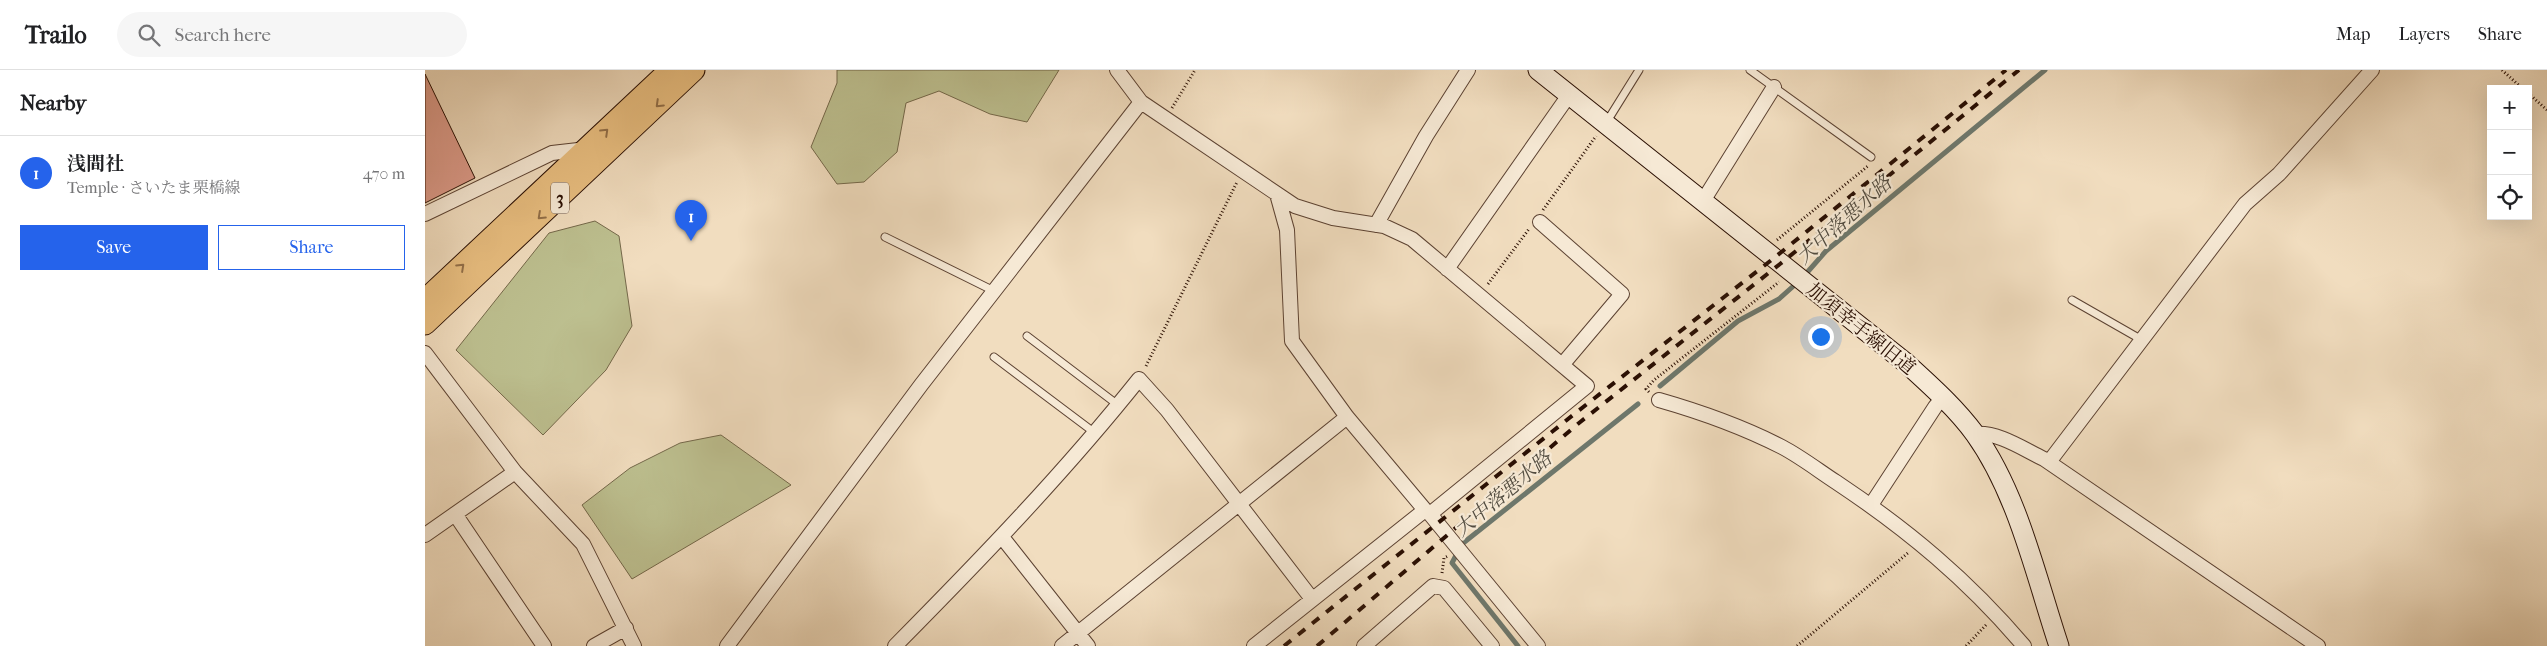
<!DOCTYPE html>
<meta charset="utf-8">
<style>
body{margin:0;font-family:"IM FELL French Canon","Noto Serif JP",serif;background:#f6f6f6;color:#202124}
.controls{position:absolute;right:15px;top:15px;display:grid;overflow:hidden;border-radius:0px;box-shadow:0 5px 20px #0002}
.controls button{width:45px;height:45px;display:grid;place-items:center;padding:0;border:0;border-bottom:1px solid #e0e0e0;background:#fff;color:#202124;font:25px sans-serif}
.you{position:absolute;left:1395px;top:266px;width:18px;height:18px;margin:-12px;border:4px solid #fff;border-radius:50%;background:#1a73e8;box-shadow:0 0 0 8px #1a73e833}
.badge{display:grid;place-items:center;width:32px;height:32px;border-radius:50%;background:#2563eb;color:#fff;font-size:16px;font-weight:700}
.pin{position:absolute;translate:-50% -41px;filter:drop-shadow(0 1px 2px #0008)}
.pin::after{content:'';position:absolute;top:26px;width:18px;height:15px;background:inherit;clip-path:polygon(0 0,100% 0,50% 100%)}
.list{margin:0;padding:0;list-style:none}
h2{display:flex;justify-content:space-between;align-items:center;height:65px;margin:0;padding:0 20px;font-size:21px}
h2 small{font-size:16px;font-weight:400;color:#757577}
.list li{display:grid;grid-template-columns:32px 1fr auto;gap:15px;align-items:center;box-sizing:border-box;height:75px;padding:0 20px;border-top:1px solid #e0e0e0}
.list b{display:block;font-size:19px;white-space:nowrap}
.list p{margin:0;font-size:16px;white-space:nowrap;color:#757577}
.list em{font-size:16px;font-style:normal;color:#757577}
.actions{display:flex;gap:10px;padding:15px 20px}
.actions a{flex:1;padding:11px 0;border:1px solid #2563eb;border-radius:0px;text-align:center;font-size:18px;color:#2563eb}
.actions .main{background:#2563eb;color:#fff}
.icon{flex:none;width:28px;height:28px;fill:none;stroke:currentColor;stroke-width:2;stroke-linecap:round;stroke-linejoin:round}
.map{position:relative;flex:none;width:2122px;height:576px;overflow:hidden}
header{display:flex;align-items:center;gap:30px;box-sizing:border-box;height:70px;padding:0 25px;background:#fff;border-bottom:1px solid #e0e0e0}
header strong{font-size:24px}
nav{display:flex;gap:28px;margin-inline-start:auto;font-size:18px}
.search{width:350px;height:45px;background:#f6f6f6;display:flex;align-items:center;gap:12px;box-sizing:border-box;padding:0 18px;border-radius:28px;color:#757577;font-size:19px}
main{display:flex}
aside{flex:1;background:#fff}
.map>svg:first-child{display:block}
.green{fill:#bdc090;stroke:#74684a}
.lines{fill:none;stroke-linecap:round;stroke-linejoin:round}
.stream{stroke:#6e776b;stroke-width:5}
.building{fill:#dc9a89;stroke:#2a0f03}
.lane-casing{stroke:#5c4232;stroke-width:9}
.street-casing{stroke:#5c4232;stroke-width:16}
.secondary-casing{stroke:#2a0f03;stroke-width:21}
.primary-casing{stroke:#2a0f03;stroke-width:23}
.path{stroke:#2a0f03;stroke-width:3;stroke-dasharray:1 2.5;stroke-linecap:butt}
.lane{stroke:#f6e9d5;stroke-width:7}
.street{stroke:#f6e9d5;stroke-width:14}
.secondary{stroke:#f6e9d5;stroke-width:19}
.primary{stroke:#e8be80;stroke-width:21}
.rail{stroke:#2a0f03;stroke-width:4;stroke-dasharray:9 9;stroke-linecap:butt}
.oneway{stroke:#926f48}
.labels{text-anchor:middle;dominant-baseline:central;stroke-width:4.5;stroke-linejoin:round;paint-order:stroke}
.shield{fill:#f6e9d5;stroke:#675042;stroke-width:1}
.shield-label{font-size:18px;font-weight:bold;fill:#2a0f03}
.street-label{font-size:19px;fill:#2a0f03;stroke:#f6e9d5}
.water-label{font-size:20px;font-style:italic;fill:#524c40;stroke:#f6e9d5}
</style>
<header>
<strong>Trailo</strong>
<div class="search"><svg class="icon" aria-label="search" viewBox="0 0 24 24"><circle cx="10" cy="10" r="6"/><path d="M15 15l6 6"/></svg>Search here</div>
<nav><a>Map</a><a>Layers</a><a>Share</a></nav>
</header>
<main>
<aside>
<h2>Nearby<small></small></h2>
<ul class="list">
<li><span class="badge">1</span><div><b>浅間社</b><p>Temple · さいたま栗橋線</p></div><em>470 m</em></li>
</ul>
<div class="actions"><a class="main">Save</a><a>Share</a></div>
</aside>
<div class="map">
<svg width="2122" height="576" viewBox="0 0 2122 576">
<rect width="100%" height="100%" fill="#f1ddbf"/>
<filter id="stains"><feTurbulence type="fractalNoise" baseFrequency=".004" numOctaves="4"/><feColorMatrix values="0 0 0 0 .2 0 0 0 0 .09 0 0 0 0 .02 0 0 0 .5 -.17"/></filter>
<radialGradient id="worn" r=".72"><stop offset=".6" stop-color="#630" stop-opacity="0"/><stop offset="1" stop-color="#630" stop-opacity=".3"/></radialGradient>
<path class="green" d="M412,0h222l-32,52 -37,-8 -51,-23 -33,12 -9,49 -33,30 -27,2 -26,-37 26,-64z
M170,151l24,15 13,90 -26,44 -63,65 -87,-85 93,-117z
M296,365l70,50 -159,94 -50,-74 48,-37 50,-25z"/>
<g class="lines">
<path class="stream" d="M1379,206l22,-25 219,-181
M1235,316l78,-65 41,-22 19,-17
M1093,576l-66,-83 10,-19 176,-140"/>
</g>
<path class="building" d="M0,4l50,104 -50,25z"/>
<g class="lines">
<defs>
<path id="lane" d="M1325,0l121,87
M1181,53l33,-53
M460,167l109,54
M1647,230l70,40
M602,266l91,69
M569,287l101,76"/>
<path id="street" d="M692,0l24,32 154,104 38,12 51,8 28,13 175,147 -157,128 -5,-4
M1278,131l71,-114
M0,144l127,-61 35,-4
M1115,152l82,72 -60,71
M951,155l50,-89 42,-66
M1022,199l122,-174
M0,283l90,119 68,72 51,102
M1234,330c42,12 84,27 123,47 19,10 37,24 54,35 72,48 132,98 188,164
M1550,364c24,-2 48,15 69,25l274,187
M1624,392l196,-258 34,-30 93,-104
M1446,435l64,-98 8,-10
M30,444l89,132
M1005,444l108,132
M0,465l90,-63
M577,467l86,109
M169,576l32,-18
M302,576l194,-261 220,-283
M470,576c85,-86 169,-173 244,-267l28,31 145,189
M637,576l285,-229
M829,576l171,-136 -78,-93 -55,-76 -5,-111 -10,-36
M939,576l69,-60 11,2 48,58"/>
<path id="secondary" d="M1113,0l368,293c24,22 49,44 69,71 43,60 61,143 84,212"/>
<path id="primary" d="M0,230l245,-230
M0,254l269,-254"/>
</defs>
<use href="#lane" class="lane-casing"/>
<use href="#street" class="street-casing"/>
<use href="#secondary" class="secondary-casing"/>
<use href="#primary" class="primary-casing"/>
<path class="path" d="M2077,0l21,19
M2103,23l19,17
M747,38l23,-38
M1118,140l53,-74
M1352,170l91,-74
M1063,214l41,-55
M721,296l91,-184
M1224,322l-3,-3 8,-9 125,-98
M1017,503l2,-15 4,-2
M1372,576l112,-94
M1541,576l20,-21"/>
<use href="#lane" class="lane"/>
<use href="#street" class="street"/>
<use href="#secondary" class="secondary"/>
<use href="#primary" class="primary"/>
<path class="rail" d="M859,576l289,-231 201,-157 232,-188
M892,576l262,-223 201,-159 239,-194"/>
</g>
<defs><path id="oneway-chevron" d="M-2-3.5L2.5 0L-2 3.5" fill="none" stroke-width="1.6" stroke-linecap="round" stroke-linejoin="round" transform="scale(1.25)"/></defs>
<g class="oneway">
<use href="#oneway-chevron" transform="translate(234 34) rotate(136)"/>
<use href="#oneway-chevron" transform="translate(180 62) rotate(-44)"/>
<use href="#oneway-chevron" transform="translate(116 146) rotate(137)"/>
<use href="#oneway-chevron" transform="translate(36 197) rotate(-43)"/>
</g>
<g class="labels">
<rect class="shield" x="126" y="112.5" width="18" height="31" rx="4"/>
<g class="shield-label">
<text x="135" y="128">3</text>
</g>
<g class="street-label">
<text transform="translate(1436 259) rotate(39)">加須幸手線旧道</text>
</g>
<g class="water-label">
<text transform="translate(1419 150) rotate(-42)">大中落悪水路</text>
<text transform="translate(1078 424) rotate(-40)">大中落悪水路</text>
</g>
</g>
<rect width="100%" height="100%" filter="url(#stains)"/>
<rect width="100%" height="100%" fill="url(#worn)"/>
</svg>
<div class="controls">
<button>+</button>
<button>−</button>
<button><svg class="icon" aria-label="locate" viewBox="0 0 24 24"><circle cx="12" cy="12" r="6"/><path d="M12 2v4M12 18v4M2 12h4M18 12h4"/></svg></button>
</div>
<div class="you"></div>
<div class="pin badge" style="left:266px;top:171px">1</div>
</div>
</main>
